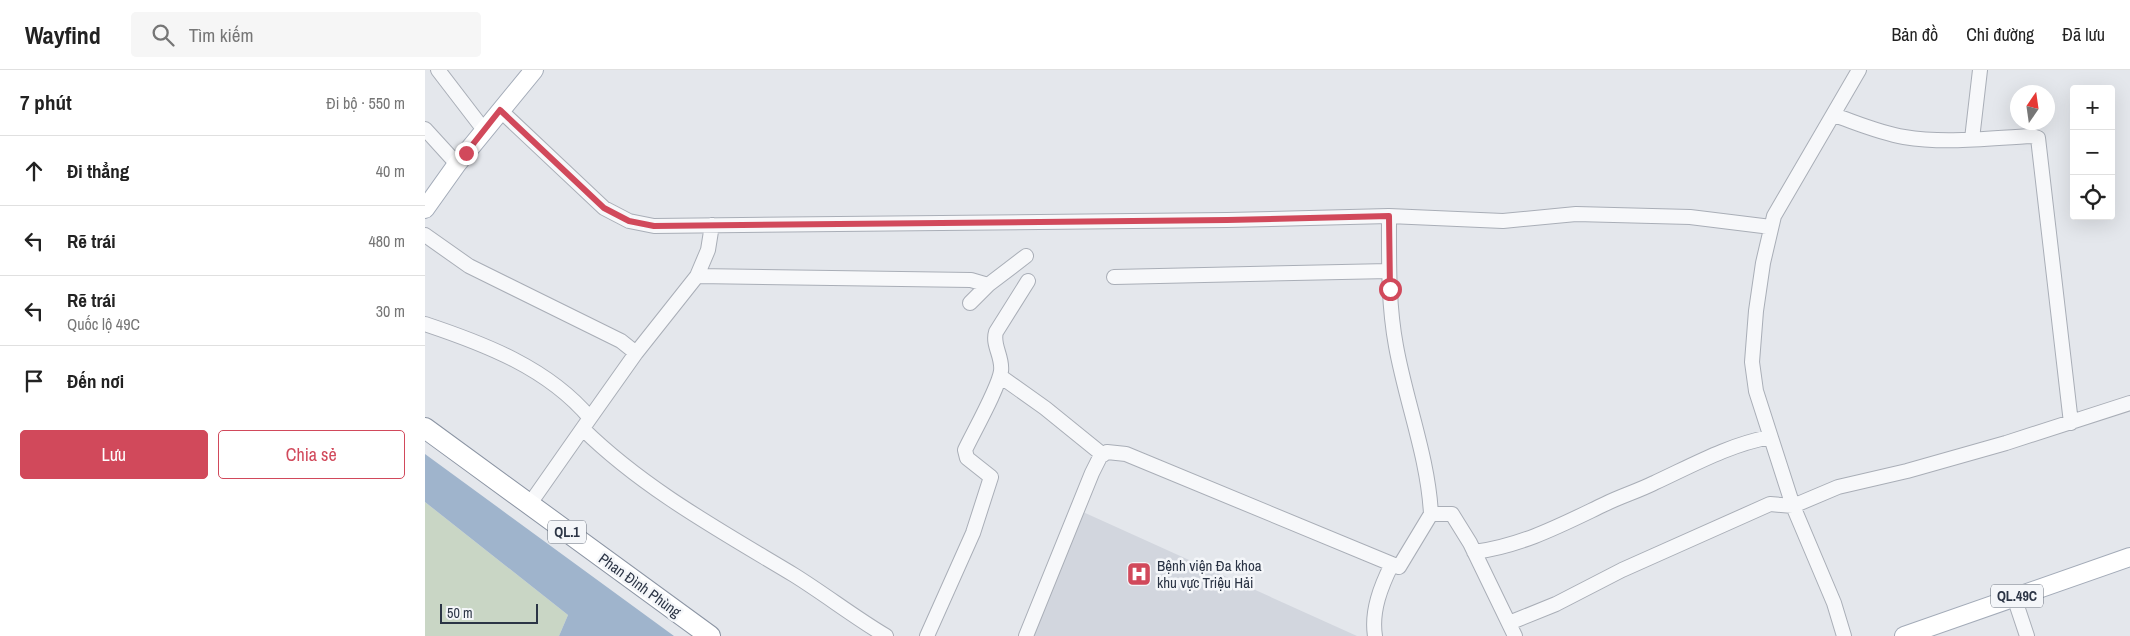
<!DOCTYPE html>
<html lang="vi">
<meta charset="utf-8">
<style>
body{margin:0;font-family:"Archivo Narrow",sans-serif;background:#f6f6f6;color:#222}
.controls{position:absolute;right:15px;top:15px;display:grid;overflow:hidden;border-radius:5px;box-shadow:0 5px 20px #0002}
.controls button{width:45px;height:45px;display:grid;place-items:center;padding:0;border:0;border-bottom:1px solid #e0e0e0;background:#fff;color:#222;font:25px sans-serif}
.compass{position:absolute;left:1585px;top:15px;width:45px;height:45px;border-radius:50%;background:#fff;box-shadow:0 5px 20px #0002;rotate:13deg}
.scale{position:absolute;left:15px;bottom:12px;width:98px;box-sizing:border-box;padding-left:5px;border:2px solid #2b3445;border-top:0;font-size:14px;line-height:18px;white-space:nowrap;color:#2b3445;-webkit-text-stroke:4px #f4f6f9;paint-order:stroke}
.stop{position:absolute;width:15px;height:15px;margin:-11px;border:4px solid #d1495b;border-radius:50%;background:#fff}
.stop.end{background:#d1495b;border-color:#fff;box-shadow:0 1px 5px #0008}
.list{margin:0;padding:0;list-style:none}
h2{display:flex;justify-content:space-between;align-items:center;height:65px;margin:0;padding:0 20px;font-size:21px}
h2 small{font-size:16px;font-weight:400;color:#767676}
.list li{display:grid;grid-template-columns:32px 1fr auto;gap:15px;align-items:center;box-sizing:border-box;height:70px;padding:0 20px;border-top:1px solid #e0e0e0}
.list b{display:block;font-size:19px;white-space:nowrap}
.list p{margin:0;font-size:16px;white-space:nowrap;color:#767676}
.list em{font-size:16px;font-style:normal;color:#767676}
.actions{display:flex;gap:10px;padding:15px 20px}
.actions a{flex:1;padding:11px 0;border:1px solid #d1495b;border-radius:5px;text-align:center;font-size:18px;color:#d1495b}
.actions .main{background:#d1495b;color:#fff}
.icon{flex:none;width:28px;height:28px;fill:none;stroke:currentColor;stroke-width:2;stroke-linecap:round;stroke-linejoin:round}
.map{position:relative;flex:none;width:1705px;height:566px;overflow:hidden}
header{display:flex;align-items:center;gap:30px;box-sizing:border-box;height:70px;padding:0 25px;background:#fff;border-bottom:1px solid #e0e0e0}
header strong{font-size:24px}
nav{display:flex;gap:28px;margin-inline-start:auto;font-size:18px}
.search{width:350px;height:45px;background:#f6f6f6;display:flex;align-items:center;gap:12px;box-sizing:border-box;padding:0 18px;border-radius:5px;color:#767676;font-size:19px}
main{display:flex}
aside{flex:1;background:#fff}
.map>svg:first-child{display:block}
.built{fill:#d2d6de}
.green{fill:#c9d6c5}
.water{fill:#9fb4cc}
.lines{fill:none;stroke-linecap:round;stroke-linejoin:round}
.minor-casing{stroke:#a9aeb7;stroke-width:16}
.major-casing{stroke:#a3abb8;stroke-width:20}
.highway-casing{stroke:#8b94a3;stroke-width:22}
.minor{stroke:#f7f8fa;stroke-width:14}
.major{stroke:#fff;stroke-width:18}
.highway{stroke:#fff;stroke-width:20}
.route{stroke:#d1495b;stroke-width:6}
.labels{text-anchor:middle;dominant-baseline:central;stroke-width:5;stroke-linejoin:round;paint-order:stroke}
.shield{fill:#f4f6f9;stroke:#676e7b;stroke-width:1}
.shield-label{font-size:14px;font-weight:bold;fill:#2b3445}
.poi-label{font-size:15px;fill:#2b3445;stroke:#f4f6f9;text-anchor:start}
.street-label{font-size:15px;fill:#2b3445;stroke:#f4f6f9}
</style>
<header>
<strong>Wayfind</strong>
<div class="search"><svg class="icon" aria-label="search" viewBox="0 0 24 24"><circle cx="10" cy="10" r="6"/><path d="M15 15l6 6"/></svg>Tìm kiếm</div>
<nav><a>Bản đồ</a><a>Chỉ đường</a><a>Đã lưu</a></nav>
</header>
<main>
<aside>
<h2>7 phút<small>Đi bộ · 550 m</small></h2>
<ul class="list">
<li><svg class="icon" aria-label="ahead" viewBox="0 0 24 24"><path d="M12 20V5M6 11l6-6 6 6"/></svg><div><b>Đi thẳng</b></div><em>40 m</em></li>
<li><svg class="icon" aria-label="left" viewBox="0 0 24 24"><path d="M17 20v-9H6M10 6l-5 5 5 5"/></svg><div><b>Rẽ trái</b></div><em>480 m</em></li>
<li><svg class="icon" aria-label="left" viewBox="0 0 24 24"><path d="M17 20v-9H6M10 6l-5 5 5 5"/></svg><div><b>Rẽ trái</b><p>Quốc lộ 49C</p></div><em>30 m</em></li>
<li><svg class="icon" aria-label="arrive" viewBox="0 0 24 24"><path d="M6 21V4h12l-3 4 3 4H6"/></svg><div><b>Đến nơi</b></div></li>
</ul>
<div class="actions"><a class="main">Lưu</a><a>Chia sẻ</a></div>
</aside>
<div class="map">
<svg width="1705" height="566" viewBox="0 0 1705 566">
<rect width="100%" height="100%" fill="#e4e7ec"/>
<path class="built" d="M658,442l274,124h-324z"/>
<path class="green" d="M0,432l143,113 -9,21h-134z"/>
<path class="water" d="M0,384l249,182h-115l9,-21 -143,-113z"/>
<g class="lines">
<defs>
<path id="minor" d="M13,0l46,60
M75,40l104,98 25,13 25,5 573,-6 162,-4 114,5 73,-7 114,3 81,10
M1409,45c23,8 46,18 70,22 42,7 86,1 128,-1l6,2 33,285
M0,59l32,35
M1547,69l8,-69
M964,146c0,43 -1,87 7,130 10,56 32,111 35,168
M0,165l44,31 152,75 15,12
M272,206l274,4 17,5
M689,207l275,-6
M545,233l18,-18 38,-29
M0,254c60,20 123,44 165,94l-61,87
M575,306l45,32 58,47
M165,348l46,-65 61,-77 11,-26 4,-25
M158,359c61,60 138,102 211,146 32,20 60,42 92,61
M1049,482c48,-6 89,-28 131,-48 16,-8 33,-13 49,-21 39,-18 74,-38 116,-46
M1589,527l13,39
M1084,553l47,-19 66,-34 148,-66 23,2 45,-19 69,-16 99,-28 124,-40
M502,566l46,-103 18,-56 -24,-19 -2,-8c8,-17 34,-63 36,-79 2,-14 -9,-26 -5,-39l32,-51
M601,566l66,-163 8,-16 7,-5 19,2 273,113 32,-53h21l18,29 45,93
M950,566c-4,-25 6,-50 17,-72
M1419,566l-10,-33 -41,-97 -37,-115 -4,-29 4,-51 7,-48 11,-47 85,-146"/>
<path id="major" d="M0,139l32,-45 77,-94
M1479,566l226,-79"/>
<path id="highway" d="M0,358l285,208"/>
</defs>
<use href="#minor" class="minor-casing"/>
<use href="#major" class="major-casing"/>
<use href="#highway" class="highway-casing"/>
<use href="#minor" class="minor"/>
<use href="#major" class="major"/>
<use href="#highway" class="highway"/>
</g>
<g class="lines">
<path class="route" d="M41,83l34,-43 104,98 25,13 25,5 573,-6 162,-4 1,73"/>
</g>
<defs>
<symbol id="hospital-square" viewBox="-11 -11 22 22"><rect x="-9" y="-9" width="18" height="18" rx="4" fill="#d1495b" stroke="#f4f6f9"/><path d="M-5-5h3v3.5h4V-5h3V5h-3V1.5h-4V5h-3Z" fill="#fff"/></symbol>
</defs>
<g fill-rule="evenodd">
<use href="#hospital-square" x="700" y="490" width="28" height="28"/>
</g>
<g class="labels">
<g class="shield">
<rect x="123" y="450.5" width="38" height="23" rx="4"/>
<rect x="1566" y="514.5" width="52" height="23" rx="4"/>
</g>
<g class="shield-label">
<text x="142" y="462">QL.1</text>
<text x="1592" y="526">QL.49C</text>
</g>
<g class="poi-label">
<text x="732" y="495">Bệnh viện Đa khoa<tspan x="732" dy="17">khu vực Triệu Hải</tspan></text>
</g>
<g class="street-label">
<text transform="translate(215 515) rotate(36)">Phan Đình Phùng</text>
</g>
</g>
</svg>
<div class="controls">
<button>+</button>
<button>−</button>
<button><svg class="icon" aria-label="locate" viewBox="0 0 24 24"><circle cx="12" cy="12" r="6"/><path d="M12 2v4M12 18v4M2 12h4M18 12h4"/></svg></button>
</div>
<svg class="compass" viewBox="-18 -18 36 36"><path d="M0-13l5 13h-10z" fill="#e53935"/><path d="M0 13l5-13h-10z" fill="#767676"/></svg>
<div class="scale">50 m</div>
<div class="stop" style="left:965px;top:219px"></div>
<div class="stop end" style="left:41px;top:83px"></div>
</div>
</main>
